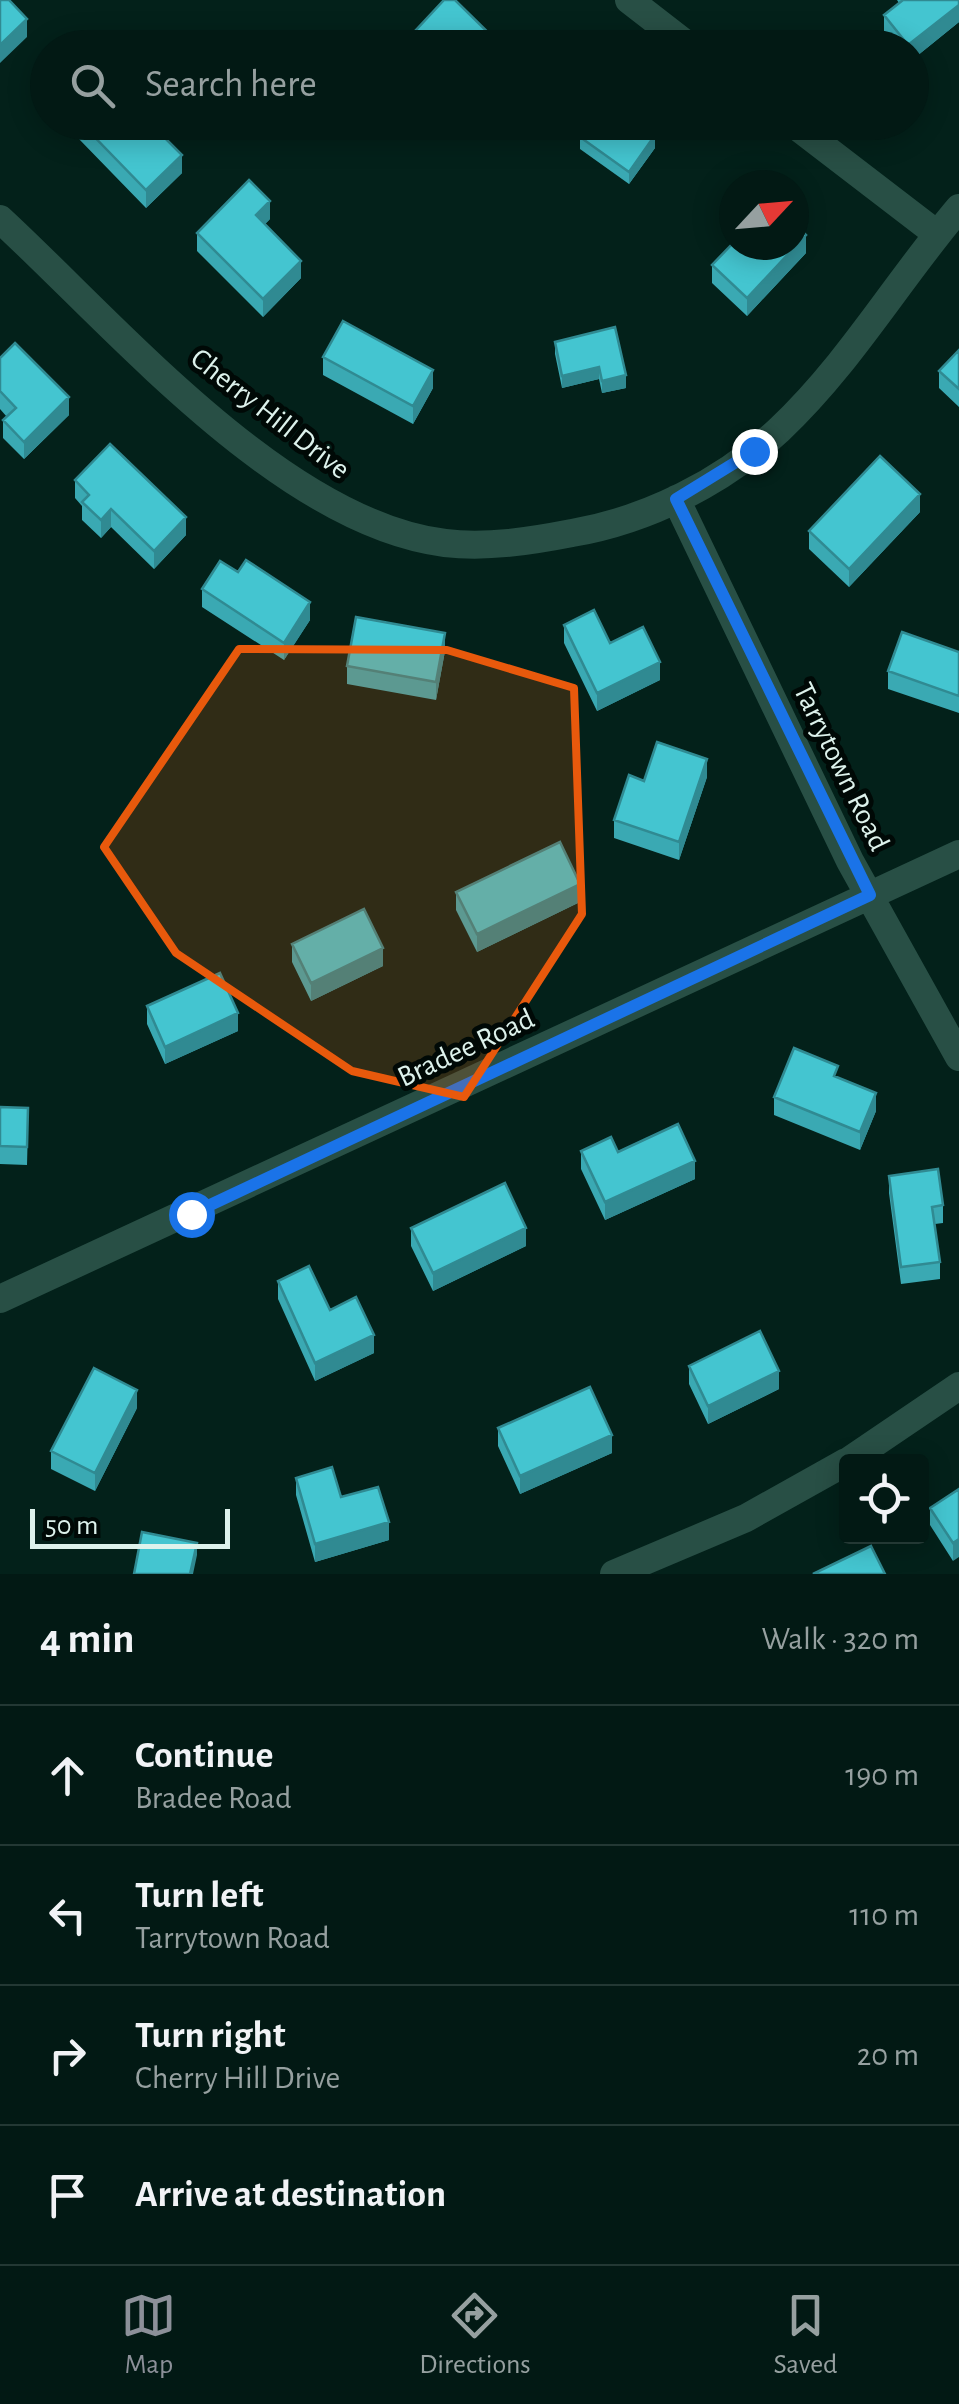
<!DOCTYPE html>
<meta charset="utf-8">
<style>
body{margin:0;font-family:"Alegreya Sans",sans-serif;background:#0c221d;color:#f1f3f6}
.controls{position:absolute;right:30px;bottom:30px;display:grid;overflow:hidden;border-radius:10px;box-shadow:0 5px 25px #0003}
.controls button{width:90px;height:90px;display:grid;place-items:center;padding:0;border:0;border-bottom:2px solid #233834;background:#021914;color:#f1f3f6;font:50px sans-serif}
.compass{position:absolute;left:719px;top:170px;width:90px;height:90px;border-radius:50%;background:#021914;box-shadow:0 5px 25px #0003;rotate:64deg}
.scale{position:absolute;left:30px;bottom:25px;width:200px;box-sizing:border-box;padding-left:10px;border:5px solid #ddf2ec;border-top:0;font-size:28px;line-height:35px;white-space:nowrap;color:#ddf2ec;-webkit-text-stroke:8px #000906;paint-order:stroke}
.stop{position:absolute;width:30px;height:30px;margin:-22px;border:8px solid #1a73e8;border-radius:50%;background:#fff}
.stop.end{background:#1a73e8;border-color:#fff;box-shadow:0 2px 10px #0008}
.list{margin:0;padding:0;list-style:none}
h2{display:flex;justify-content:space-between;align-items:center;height:130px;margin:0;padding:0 40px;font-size:42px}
h2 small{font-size:32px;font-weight:400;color:#96a0a0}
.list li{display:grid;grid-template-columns:65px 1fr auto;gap:30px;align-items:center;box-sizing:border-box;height:140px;padding:0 40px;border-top:2px solid #233834}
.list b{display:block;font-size:38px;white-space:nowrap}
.list p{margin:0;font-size:32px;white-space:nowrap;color:#96a0a0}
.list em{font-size:32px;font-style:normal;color:#96a0a0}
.icon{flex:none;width:55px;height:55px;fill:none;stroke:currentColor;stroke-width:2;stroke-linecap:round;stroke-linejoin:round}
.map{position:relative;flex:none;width:959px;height:1574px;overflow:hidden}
.search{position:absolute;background:#021914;box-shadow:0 5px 25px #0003;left:30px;right:30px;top:30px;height:110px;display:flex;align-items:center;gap:25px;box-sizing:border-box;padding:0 35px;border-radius:55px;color:#96a0a0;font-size:38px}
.sheet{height:690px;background:#021914}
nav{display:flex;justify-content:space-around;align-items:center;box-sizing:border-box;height:140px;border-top:2px solid #233834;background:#021914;font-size:28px;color:#96a0a0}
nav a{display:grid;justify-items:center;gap:5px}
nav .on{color:#8c9099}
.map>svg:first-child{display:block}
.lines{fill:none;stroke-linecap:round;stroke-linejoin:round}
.minor{stroke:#284f45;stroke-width:28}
.wall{fill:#3aa9b3}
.shaded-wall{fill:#308a92}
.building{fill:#44c5d0;stroke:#308a92;stroke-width:2.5}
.route{stroke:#1a73e8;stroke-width:12}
.marked{fill:#e8590c;fill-opacity:0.2;stroke:#e8590c;stroke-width:8;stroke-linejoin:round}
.labels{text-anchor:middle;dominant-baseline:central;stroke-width:10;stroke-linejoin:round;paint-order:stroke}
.street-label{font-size:30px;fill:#ddf2ec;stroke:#000906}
</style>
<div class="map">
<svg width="959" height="1574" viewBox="0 0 959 1574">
<rect width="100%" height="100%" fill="#03211a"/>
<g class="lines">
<path class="minor" d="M629,0l62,48
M791,122l146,112
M0,219c116,107 283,304 445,324 42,5 86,-2 127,-10 76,-13 151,-51 207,-103 71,-67 118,-149 180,-222
M676,499l174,362 109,196
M0,1299l959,-445
M847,1462l112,-76
M614,1574l132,-56 100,-56"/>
</g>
<path class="wall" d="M897,0h62v22l-47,38v-12h-16l-12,-15v-18l15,-12z
M416,30l88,18h-88z
M78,122h71l33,51 -36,35 -68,-70z
M580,137l75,11 -26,36 -49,-35z
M270,219l-5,5 36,54 -38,39 -66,-66v-18z
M806,253l-59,63 -35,-33v-18z
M555,342l71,46 -24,5 -3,-14 -37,9 -7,-34z
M959,350v57l-20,-19v-17z
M323,357l110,31 -20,36 -90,-49z
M0,358l69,57 -45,44 -21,-21v-18l4,-3 -7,-8z
M75,480l111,55 -32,34 -43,-42 -10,11 -19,-18v-14l-7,-8z
M920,512l-71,75 -40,-38v-18z
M202,589l108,31 -26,40 -82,-53z
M564,625l46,18 50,37 -63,31 -33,-68z
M445,651l-9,49 -89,-16v-18z
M959,652v61l-71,-24v-18z
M707,777l-28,83 -65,-22v-18l30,-39z
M456,892l124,10 -103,50 -21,-42z
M292,944l91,22 -72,35 -19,-39z
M147,1006l91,25 -73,33 -18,-40z
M838,1078l38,33 -16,39 -86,-35v-18z
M0,1107l28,19 -1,39 -27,-1z
M581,1151l37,1 77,27 -90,41 -24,-51z
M889,1176l54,29v18l-8,1 5,38v17l-39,5 -12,-91z
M411,1228l115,18 -93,45 -22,-45z
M278,1281l52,29 44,43 -59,28 -37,-82z
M689,1366l90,23 -71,35 -19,-40z
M137,1408l-42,83 -44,-22v-18z
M498,1428l114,25 -92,41 -22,-48z
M296,1478l45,19 48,43 -74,22 -19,-67z
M959,1489l-6,72 -23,-36v-17z"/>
<path class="shaded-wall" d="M959,5v17l-47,38v-12h-4v-3z
M27,19v18l-27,26v-18z
M655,135v13l-26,36v-12z
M182,155v18l-36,35v-18z
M270,201v18l-14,14v-18z
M806,235v18l-59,63v-18z
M301,261v17l-38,39v-18z
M599,367v12l-37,9v-12z
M433,370v18l-20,36v-18z
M626,375v13l-24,5v-12z
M69,397v18l-45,44v-17z
M920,494v18l-71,75v-18z
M111,509v18l-10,11v-18z
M186,517v18l-32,34v-18z
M310,602v18l-26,40v-17z
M445,633v18l-9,49v-18z
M660,662v18l-63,31v-18z
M707,759v18l-28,83v-18z
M580,884v18l-103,50v-18z
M383,948v18l-72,35v-18z
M238,1013v18l-73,33v-17z
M876,1093v18l-16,39v-18z
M695,1161v18l-90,41v-18z
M526,1228v18l-93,45v-18z
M374,1335v18l-59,28v-18z
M779,1371v18l-71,35v-18z
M137,1390v18l-42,83v-18z
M612,1435v18l-92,41v-18z
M389,1522v18l-74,22v-18z
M959,1539v18l-6,4v-18z
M197,1543v12l-4,19h-3z"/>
<path class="building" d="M0,0h9l18,19 -27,26z
M444,0h11l49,48h-70l-18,-18z
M903,0h56v5l-51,40 -24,-30z
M80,122h69l33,33 -36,35z
M591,122h46l18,13 -26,37 -49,-35z
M249,180l21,21 -14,14 45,46 -38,38 -66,-66z
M794,223l12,12 -59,63 -35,-33 22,-23v3h60z
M343,321l90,49 -20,36 -90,-49z
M615,327l11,48 -24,6 -3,-14 -37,9 -7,-34z
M15,343l54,54 -45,45 -21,-22 13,-12 -16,-17v-33z
M959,350v39l-20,-18z
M110,444l76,73 -32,34 -43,-42 -10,11 -19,-18 7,-7 -14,-15z
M880,456l40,38 -71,75 -40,-38z
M246,560l64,42 -26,41 -82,-54 18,-28 18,11z
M594,610l16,33 33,-16 17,35 -63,31 -33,-68z
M356,617l89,16 -9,49 -89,-16z
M902,632l57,20v44l-71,-25z
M657,742l50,17 -28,83 -65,-22 15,-45 15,6z
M560,842l20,42 -103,50 -21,-42z
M364,909l19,39 -72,35 -19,-39z
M220,973l18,40 -73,34 -18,-41z
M794,1048l44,18 -4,10 42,17 -16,39 -86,-35z
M0,1107l28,1 -1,39 -27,-1z
M678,1124l17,37 -90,41 -24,-51 30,-14 7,15z
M938,1169l5,36 -11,2 8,55 -39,5 -12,-91z
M505,1183l21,45 -93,45 -22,-45z
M309,1266l21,44 26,-13 18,38 -59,28 -37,-82z
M760,1331l19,40 -71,35 -19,-40z
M94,1368l43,22 -42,83 -44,-22z
M590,1387l22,48 -92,41 -22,-48z
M332,1467l9,30 37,-10 11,35 -74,22 -19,-66z
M959,1489v50l-6,4 -23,-35z
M142,1532l55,11 -7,31h-56z
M871,1546l14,28h-72z"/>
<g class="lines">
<path class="route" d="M191,1214l679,-319 -194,-396 78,-48"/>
</g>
<path class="marked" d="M239,649l208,1 127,38 8,226 -118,183 -112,-26 -176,-118 -72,-106z"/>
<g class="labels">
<g class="street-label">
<text transform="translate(270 414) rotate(38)">Cherry Hill Drive</text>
<text transform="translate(841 767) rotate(64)">Tarrytown Road</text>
<text transform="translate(466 1048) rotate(-25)">Bradee Road</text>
</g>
</g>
</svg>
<div class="controls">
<button><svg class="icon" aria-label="locate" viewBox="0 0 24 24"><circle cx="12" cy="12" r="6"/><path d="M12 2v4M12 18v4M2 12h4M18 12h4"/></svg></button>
</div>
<svg class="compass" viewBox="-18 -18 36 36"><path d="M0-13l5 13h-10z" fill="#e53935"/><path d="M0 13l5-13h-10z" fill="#96a0a0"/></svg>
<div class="scale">50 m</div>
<div class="stop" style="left:191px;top:1214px"></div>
<div class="stop end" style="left:754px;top:451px"></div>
<div class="search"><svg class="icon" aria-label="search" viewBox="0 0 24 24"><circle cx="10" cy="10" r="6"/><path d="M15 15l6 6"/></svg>Search here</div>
</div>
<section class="sheet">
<h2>4 min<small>Walk · 320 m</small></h2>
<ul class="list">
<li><svg class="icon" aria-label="ahead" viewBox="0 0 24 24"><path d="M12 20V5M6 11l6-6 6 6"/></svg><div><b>Continue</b><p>Bradee Road</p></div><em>190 m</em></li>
<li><svg class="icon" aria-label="left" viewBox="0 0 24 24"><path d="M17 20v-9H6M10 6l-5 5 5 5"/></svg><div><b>Turn left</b><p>Tarrytown Road</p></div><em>110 m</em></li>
<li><svg class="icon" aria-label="right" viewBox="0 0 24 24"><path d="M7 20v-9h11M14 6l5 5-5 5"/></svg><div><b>Turn right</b><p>Cherry Hill Drive</p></div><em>20 m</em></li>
<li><svg class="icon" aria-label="arrive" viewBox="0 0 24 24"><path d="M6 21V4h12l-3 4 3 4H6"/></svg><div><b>Arrive at destination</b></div></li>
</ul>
</section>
<nav>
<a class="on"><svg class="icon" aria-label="map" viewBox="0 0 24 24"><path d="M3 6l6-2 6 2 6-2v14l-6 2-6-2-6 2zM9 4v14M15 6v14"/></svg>Map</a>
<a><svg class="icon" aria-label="directions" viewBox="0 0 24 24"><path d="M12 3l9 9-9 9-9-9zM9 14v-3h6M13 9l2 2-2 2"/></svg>Directions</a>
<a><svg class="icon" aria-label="saved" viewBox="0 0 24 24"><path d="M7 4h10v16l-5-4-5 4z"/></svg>Saved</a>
</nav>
